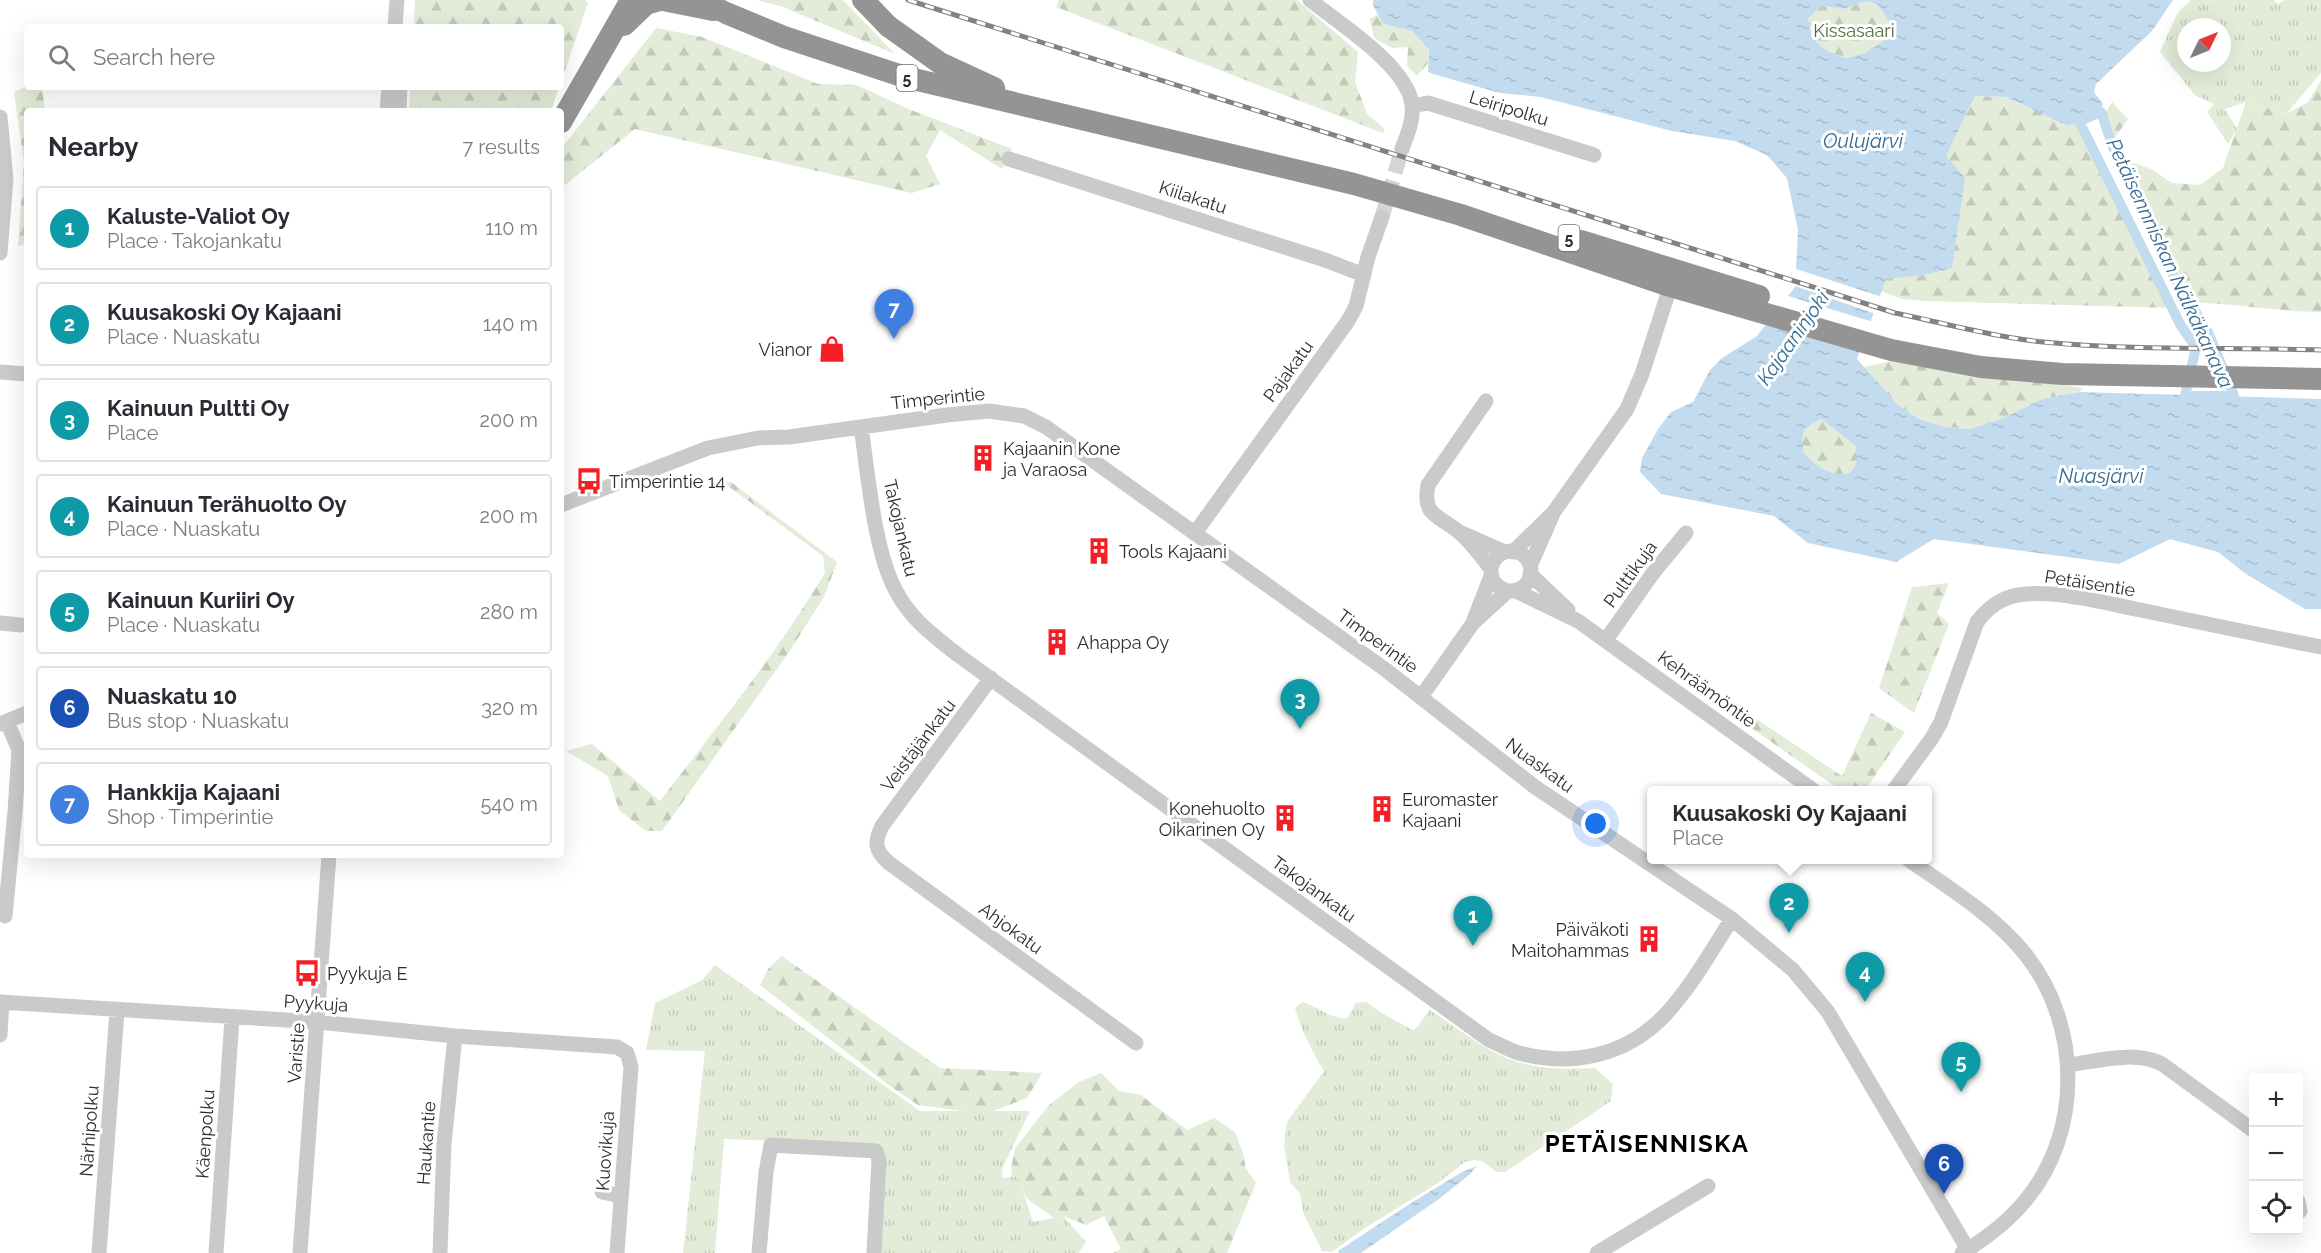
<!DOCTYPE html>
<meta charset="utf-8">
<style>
body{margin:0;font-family:Raleway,sans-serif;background:#f2f2f3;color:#2b2b33}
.controls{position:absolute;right:18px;bottom:18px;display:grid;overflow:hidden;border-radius:6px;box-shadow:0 6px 24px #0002}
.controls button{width:54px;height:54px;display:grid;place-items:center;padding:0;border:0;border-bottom:2px solid #e1e1e2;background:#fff;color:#2b2b33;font:30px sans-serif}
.compass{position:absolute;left:2177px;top:18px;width:54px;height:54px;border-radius:50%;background:#fff;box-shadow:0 6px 24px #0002;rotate:47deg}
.you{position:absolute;left:1596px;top:824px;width:21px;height:21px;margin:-15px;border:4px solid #fff;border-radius:50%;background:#1a73e8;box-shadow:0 0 0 9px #1a73e833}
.badge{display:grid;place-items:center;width:39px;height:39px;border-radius:50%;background:#f41e26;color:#fff;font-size:20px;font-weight:700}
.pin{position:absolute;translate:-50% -50px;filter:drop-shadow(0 2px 3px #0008)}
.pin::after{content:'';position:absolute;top:32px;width:21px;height:18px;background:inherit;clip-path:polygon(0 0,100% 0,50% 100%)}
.popup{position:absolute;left:1647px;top:786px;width:285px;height:78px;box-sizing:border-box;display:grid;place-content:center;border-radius:6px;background:#fff;filter:drop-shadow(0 2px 4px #0005);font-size:20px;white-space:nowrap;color:#7c7c81}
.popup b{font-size:22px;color:#2b2b33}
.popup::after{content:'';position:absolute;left:50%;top:100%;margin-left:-12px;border:12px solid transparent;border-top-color:#fff}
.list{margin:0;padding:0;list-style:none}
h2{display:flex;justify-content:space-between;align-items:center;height:78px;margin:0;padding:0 24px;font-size:26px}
h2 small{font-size:20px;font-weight:400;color:#7c7c81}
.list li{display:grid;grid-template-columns:39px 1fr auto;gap:18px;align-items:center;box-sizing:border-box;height:84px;margin:0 12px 12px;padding:0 12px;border:2px solid #e1e1e2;border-radius:6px}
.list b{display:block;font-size:22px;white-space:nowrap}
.list p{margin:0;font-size:20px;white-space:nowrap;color:#7c7c81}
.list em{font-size:20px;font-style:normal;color:#7c7c81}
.icon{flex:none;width:33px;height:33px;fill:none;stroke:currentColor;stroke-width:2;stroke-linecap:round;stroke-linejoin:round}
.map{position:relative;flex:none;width:2321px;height:1253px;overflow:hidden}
.search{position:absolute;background:#fff;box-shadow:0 6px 24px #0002;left:24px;top:24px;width:540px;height:66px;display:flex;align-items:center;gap:15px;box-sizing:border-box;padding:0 21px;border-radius:6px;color:#7c7c81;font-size:22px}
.panel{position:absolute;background:#fff;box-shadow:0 6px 24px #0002;left:24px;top:108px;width:540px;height:750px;border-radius:6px}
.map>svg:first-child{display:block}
.grass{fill:url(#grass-tufts);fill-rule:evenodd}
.forest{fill:url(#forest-firs)}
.water{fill:url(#water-ripples);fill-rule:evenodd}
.pier{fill:#fff}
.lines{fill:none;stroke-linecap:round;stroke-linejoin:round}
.canal{stroke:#c3dbee;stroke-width:10}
.minor-tunnel{stroke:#d5d5d5;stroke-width:15;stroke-dasharray:15 8;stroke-linecap:butt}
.minor{stroke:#cacaca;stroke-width:15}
.highway{stroke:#949494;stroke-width:22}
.rail-casing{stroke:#828282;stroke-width:5}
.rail{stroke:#fff;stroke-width:3;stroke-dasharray:9;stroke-linecap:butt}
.labels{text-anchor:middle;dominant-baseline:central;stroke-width:6;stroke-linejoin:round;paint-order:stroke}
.shield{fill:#fff;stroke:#6c6c6c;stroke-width:1.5}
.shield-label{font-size:16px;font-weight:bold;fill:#2d2d2d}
.park-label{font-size:18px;fill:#4d6c37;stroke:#fff}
.street-label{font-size:18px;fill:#2d2d2d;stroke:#fff}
.poi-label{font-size:18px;fill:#2d2d2d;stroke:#fff;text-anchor:start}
.water-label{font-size:20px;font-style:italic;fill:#346c95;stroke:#fff}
.district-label{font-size:24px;font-weight:bold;letter-spacing:1.5px;fill:#000;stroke:#fff}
</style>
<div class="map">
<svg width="2321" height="1253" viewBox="0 0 2321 1253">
<defs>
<pattern id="grass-tufts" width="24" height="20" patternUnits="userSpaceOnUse" patternTransform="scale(1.5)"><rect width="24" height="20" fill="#e2ecd8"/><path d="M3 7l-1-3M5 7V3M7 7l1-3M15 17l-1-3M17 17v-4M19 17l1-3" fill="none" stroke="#c2cbba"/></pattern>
<pattern id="forest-firs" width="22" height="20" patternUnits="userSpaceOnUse" patternTransform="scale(1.5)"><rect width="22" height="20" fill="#e2ecd8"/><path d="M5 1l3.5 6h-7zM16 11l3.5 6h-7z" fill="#c2cbba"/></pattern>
<pattern id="water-ripples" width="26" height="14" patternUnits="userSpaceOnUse" patternTransform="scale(1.5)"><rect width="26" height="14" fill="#c3dbee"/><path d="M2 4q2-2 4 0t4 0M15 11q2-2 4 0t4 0" fill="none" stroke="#a8bccc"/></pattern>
</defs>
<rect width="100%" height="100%" fill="#fff"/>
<path class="grass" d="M2191,0h82l5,4 6,-4h37v73l-35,41 -40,-12 -21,7 12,20 -9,15 -21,-32 7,-8 -19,-9 -35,-43 18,-40zM2186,27h36v36h-36z
M715,965l205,146h110l-28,58 1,9 15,-2 15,46 30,-6 23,26 -7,11h-199l2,-108 -158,-6 -9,114h-32l22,-202 -59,-1 9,-47 47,-23z
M1302,1002c18,5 27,17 45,16l9,-15 10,-1 16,11 32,18 16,-21c30,19 60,46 95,54 23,6 46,5 70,4l18,16 -2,17 -106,71h-8l-15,-11 -8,-1 -9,2 -27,21 -73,45 -33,24 -10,-1 -18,-36 -4,-21 -10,-12 -6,-36 3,-24 37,-51c-12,-20 -23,-41 -29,-63z"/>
<path class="forest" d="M415,0h170l3,3 -27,79v-55h-147z
M757,0h86l52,54 -112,-47z
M1059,0h238l61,52 -3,30 12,32 18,15 -2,4 -327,-126z
M1867,1l11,4 14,20 -6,14 -21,14 -20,5 -18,-7 -15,-13 -4,-19 13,-13 22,3z
M1378,14l5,10 29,7 17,19 -1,13 -11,13 -10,-10 1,-19 -16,1 -18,-10 -4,-19z
M656,28l46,9 116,47 39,1 49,23 106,41 -10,20 -62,-39 -14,26 14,28 -28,9 -277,-64 -74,59v-39z
M2321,80v232c-44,-1 -87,-8 -131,-10l-15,-23 -58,-120 -14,-43 9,-14 16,17 -12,17 8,24 27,9 21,14 28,2 23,-17 23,-66 40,12 22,-12z
M27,86l15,1 3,24h-18v133l-9,2 6,-84 -10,-70z
M410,87h149l-8,24h-142z
M1975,96l31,1 62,29 11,-5 92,187 -245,-7 -25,-2 -20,-8 5,-13 38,-3 22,-119z
M1892,361l191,27 -3,4 -38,7 -41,20 -31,10 -25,-2 -26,-8 -22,-15 -33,-37z
M1821,419l35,27v18l-6,9c-23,5 -32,-5 -48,-21v-12l3,-12z
M731,482l106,80 -13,35 -35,55 -127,179h-16l-27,-21 -11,-34 -42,-25 26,-7 68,57c57,-74 117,-148 165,-228l-2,-17 -99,-73z
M1949,583l-12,30 12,11 -35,89 -35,-25 33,-101z
M1689,684l37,15 116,77 29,-63 34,19 -37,54 -8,4h-20z
M782,956l158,112 102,5 -15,25 -42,16 -67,-9 -28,-19 -130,-101 8,-16z
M1101,1073l18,18 22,4 46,35 27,-12 21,14 8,21 3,16 10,14 -29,70h-114l8,-4 -17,-33 -18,9 -23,-9 -9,2 -28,-20 -8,-21h-6l-1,-9 4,-20 34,-43 30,-23z"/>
<path class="water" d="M1373,0h800l-21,31 -56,53 -2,8 9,12 -2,8 -33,14 -62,-29 -31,-1 -29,60 19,22 -13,90 -28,7 -38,4 -29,80 40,45 22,15 26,8 25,2 31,-10 41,-20 38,-7 241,7v210h-16l-59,-35 -28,-22 -48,-13 -51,25 -185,-25 -38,23 -88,-19 -34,-27 -113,-22 -21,-22 2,-14 16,-29 13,-17 22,-10 17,-32 12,-12 35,-22 38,-49 3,-57 -11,-52 -20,-23 -32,-14 -63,-10 -131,-34 -41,-4 -67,-19 -5,-2 1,-22 -17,-19 -29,-7 -10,-19zM1867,1l11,4 14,20 -6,14 -21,14 -20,5 -18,-7 -15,-13 -4,-19 13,-13 22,3zM1821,419l35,27v18l-6,9c-21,4 -33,-6 -47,-21l-1,-12 3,-12z
M1477,1166l-8,9 -30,24 -78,54h-22l-1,-2 73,-48 51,-31z"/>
<path class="pier" d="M1793,268l89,29 -6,17 -84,-29z
M1785,295l88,27 -10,28 -97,-30z"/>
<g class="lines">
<path class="canal" d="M2101,112l16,47 58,120 33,53 26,64h-49l11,-49 -15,-21 -102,-205z"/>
<path class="minor-tunnel" d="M1382,217l20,-68"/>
<path class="minor" d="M1310,0c30,24 96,65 102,104 2,16 -5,31 -10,45
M395,27l2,-27
M1412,106l16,-3 166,52
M387,111l2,-24
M399,111l1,-24
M0,117l6,62 -6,74
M1009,159l316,101 39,15
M0,372l27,2
M1486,401l-58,84c-6,32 11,30 31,47 12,10 22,24 32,37
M861,427c7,47 13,122 34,162 14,29 39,47 63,66l531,385c10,4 20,10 30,13 52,14 106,3 144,-36 28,-29 47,-65 69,-98
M561,505l147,-57 50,-10 31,-1 158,-22 42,-4 35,5 22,11 340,243 149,117 197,132 61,51 35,42 142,241
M1195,533l153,-212 8,-15 12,-49 14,-40
M1462,533l43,19
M1491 571a20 20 0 1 1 40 0a20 20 0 1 1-40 0Z
M1513,552l40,-39 74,-104 15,-35 31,-96
M1530,566l22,-50
M1530,574l38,36
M1516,591l62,30 235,169
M1474,620l17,-44
M0,623l21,2
M1606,640l47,-67 33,-40
M991,678l-109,148c-8,16 -7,25 7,37l247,180
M1421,697l52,-74 35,-32
M0,724l27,-11
M1894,790l38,-52 9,-16 36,-100c11,-14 23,-24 41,-27 36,-6 87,8 123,15 60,13 120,25 180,37
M1909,860c40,28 86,56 117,95 55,70 57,177 -1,246 -18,22 -40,38 -63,52
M5,916l10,-104 4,-62 -12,-28
M0,1002l318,20 137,14 162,11 10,6 4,14 -14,186
M0,1035l2,-33
M2068,1065c31,-4 66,-15 94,-1l92,67
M602,1192l19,4
M2298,1201l2,10
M99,1253l18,-242
M216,1253l16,-235
M300,1253l29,-398
M440,1253l4,-109 11,-108
M759,1253l7,-81 5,-27 105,6 3,9 -5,93
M1597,1253l111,-67"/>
<path class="highway" d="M663,0l50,10
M700,0l26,13 58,24 121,40 449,107 107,31 209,71 221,64 90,17 81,7 259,5
M863,0l25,26 52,37 54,25
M624,25l22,-21 14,-4
M561,122l70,-122
M1581,241l178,55"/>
<defs>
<path id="rail" d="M908,0l987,313c49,10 98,24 148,29 92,9 186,5 278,8"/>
</defs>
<use href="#rail" class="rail-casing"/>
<use href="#rail" class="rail"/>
</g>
<defs>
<symbol id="shop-bare" viewBox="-9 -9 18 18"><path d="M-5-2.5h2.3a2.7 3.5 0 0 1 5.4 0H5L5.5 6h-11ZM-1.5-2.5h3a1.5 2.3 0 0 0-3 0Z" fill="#f41e26" stroke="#fff" stroke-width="2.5" paint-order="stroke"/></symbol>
<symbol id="building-bare" viewBox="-9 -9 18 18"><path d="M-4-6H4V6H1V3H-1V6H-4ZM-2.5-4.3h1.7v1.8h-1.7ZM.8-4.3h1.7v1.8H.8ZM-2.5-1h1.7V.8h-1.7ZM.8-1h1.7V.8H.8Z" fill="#f41e26" stroke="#fff" stroke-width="2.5" paint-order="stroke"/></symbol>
<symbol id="bus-bare" viewBox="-9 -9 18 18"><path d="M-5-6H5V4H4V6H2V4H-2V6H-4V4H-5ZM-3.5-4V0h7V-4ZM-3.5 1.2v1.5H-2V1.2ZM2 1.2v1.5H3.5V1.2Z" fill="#f41e26" stroke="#fff" stroke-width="2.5" paint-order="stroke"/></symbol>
</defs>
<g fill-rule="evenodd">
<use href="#shop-bare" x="813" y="330" width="38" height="38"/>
<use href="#building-bare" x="964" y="439" width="38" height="38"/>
<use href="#bus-bare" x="570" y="462" width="38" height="38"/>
<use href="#building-bare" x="1080" y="532" width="38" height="38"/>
<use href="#building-bare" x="1038" y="623" width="38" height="38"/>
<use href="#building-bare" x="1363" y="790" width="38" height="38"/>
<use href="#building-bare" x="1266" y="799" width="38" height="38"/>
<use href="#building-bare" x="1630" y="920" width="38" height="38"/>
<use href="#bus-bare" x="288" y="954" width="38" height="38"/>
</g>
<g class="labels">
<g class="shield">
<rect x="896.5" y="65" width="21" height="26" rx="4.5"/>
<rect x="1558.5" y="225" width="21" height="26" rx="4.5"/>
</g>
<g class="shield-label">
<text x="907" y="78">5</text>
<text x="1569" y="238">5</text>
</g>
<g class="park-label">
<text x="1854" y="30">Kissasaari</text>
</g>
<g class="street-label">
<text transform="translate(1509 108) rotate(17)">Leiripolku</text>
<text transform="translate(1193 197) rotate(18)">Kiilakatu</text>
<text transform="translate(1288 371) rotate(-54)">Pajakatu</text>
<text transform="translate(938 398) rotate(-6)">Timperintie</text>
<text transform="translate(901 528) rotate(77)">Takojankatu</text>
<text transform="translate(1630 574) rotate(-54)">Pulttikuja</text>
<text transform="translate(2090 583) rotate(9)">Petäisentie</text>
<text transform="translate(1378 641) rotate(36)">Timperintie</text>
<text transform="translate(1707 689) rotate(36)">Kehräämöntie</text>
<text transform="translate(918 745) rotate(-53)">Veistäjänkatu</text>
<text transform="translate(1540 765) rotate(36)">Nuaskatu</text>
<text transform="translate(1314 889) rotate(36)">Takojankatu</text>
<text transform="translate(1011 928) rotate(36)">Ahjokatu</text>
<text transform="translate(316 1003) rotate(4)">Pyykuja</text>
<text transform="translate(296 1053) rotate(-86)">Varistie</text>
<text transform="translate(89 1131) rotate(-86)">Närhipolku</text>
<text transform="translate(205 1134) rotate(-86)">Käenpolku</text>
<text transform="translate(426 1143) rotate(-86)">Haukantie</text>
<text transform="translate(605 1151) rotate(-86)">Kuovikuja</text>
</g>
<g class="poi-label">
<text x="812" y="349" text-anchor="end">Vianor</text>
<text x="1003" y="448">Kajaanin Kone<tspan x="1003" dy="21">ja Varaosa</tspan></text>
<text x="609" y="481">Timperintie 14</text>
<text x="1119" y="551">Tools Kajaani</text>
<text x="1077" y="642">Ahappa Oy</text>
<text x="1402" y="799">Euromaster<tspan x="1402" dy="21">Kajaani</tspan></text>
<text x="1265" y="808" text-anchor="end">Konehuolto<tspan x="1265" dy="21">Oikarinen Oy</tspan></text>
<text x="1629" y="929" text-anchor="end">Päiväkoti<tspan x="1629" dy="21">Maitohammas</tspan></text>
<text x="327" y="973">Pyykuja E</text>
</g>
<g class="water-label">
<text x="1863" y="141">Oulujärvi</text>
<text transform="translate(2170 263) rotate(65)">Petäisennniskan Nälkäkanava</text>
<text transform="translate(1793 338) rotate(-55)">Kajaaninjoki</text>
<text x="2101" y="476">Nuasjärvi</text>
</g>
<g class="district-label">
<text x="1647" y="1143">PETÄISENNISKA</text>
</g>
</g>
</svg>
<div class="controls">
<button>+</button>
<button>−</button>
<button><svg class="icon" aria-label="locate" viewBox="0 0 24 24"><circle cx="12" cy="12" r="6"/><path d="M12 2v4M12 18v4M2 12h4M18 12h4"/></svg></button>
</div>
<svg class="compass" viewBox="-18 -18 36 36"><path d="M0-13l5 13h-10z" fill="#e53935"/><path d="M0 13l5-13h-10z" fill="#7c7c81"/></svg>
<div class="you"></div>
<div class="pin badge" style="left:1473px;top:946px;background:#0f9aa8">1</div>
<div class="pin badge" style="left:1789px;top:933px;background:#0f9aa8">2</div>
<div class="popup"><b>Kuusakoski Oy Kajaani</b>Place</div>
<div class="pin badge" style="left:1300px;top:729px;background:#0f9aa8">3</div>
<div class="pin badge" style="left:1865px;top:1002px;background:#0f9aa8">4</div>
<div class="pin badge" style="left:1961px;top:1092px;background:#0f9aa8">5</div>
<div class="pin badge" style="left:1944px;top:1194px;background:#1a4fb4">6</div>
<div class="pin badge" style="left:894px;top:339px;background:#3f7fe0">7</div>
<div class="search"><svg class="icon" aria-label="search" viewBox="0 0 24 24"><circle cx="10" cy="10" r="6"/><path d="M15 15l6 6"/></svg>Search here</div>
<section class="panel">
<h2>Nearby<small>7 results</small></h2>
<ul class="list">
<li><span class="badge" style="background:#0f9aa8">1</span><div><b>Kaluste-Valiot Oy</b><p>Place · Takojankatu</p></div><em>110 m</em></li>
<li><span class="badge" style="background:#0f9aa8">2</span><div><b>Kuusakoski Oy Kajaani</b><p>Place · Nuaskatu</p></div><em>140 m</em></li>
<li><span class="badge" style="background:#0f9aa8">3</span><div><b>Kainuun Pultti Oy</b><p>Place</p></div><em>200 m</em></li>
<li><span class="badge" style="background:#0f9aa8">4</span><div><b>Kainuun Terähuolto Oy</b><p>Place · Nuaskatu</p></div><em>200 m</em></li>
<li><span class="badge" style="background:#0f9aa8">5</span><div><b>Kainuun Kuriiri Oy</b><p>Place · Nuaskatu</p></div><em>280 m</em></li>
<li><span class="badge" style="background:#1a4fb4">6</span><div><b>Nuaskatu 10</b><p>Bus stop · Nuaskatu</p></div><em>320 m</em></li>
<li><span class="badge" style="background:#3f7fe0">7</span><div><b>Hankkija Kajaani</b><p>Shop · Timperintie</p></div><em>540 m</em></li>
</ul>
</section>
</div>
